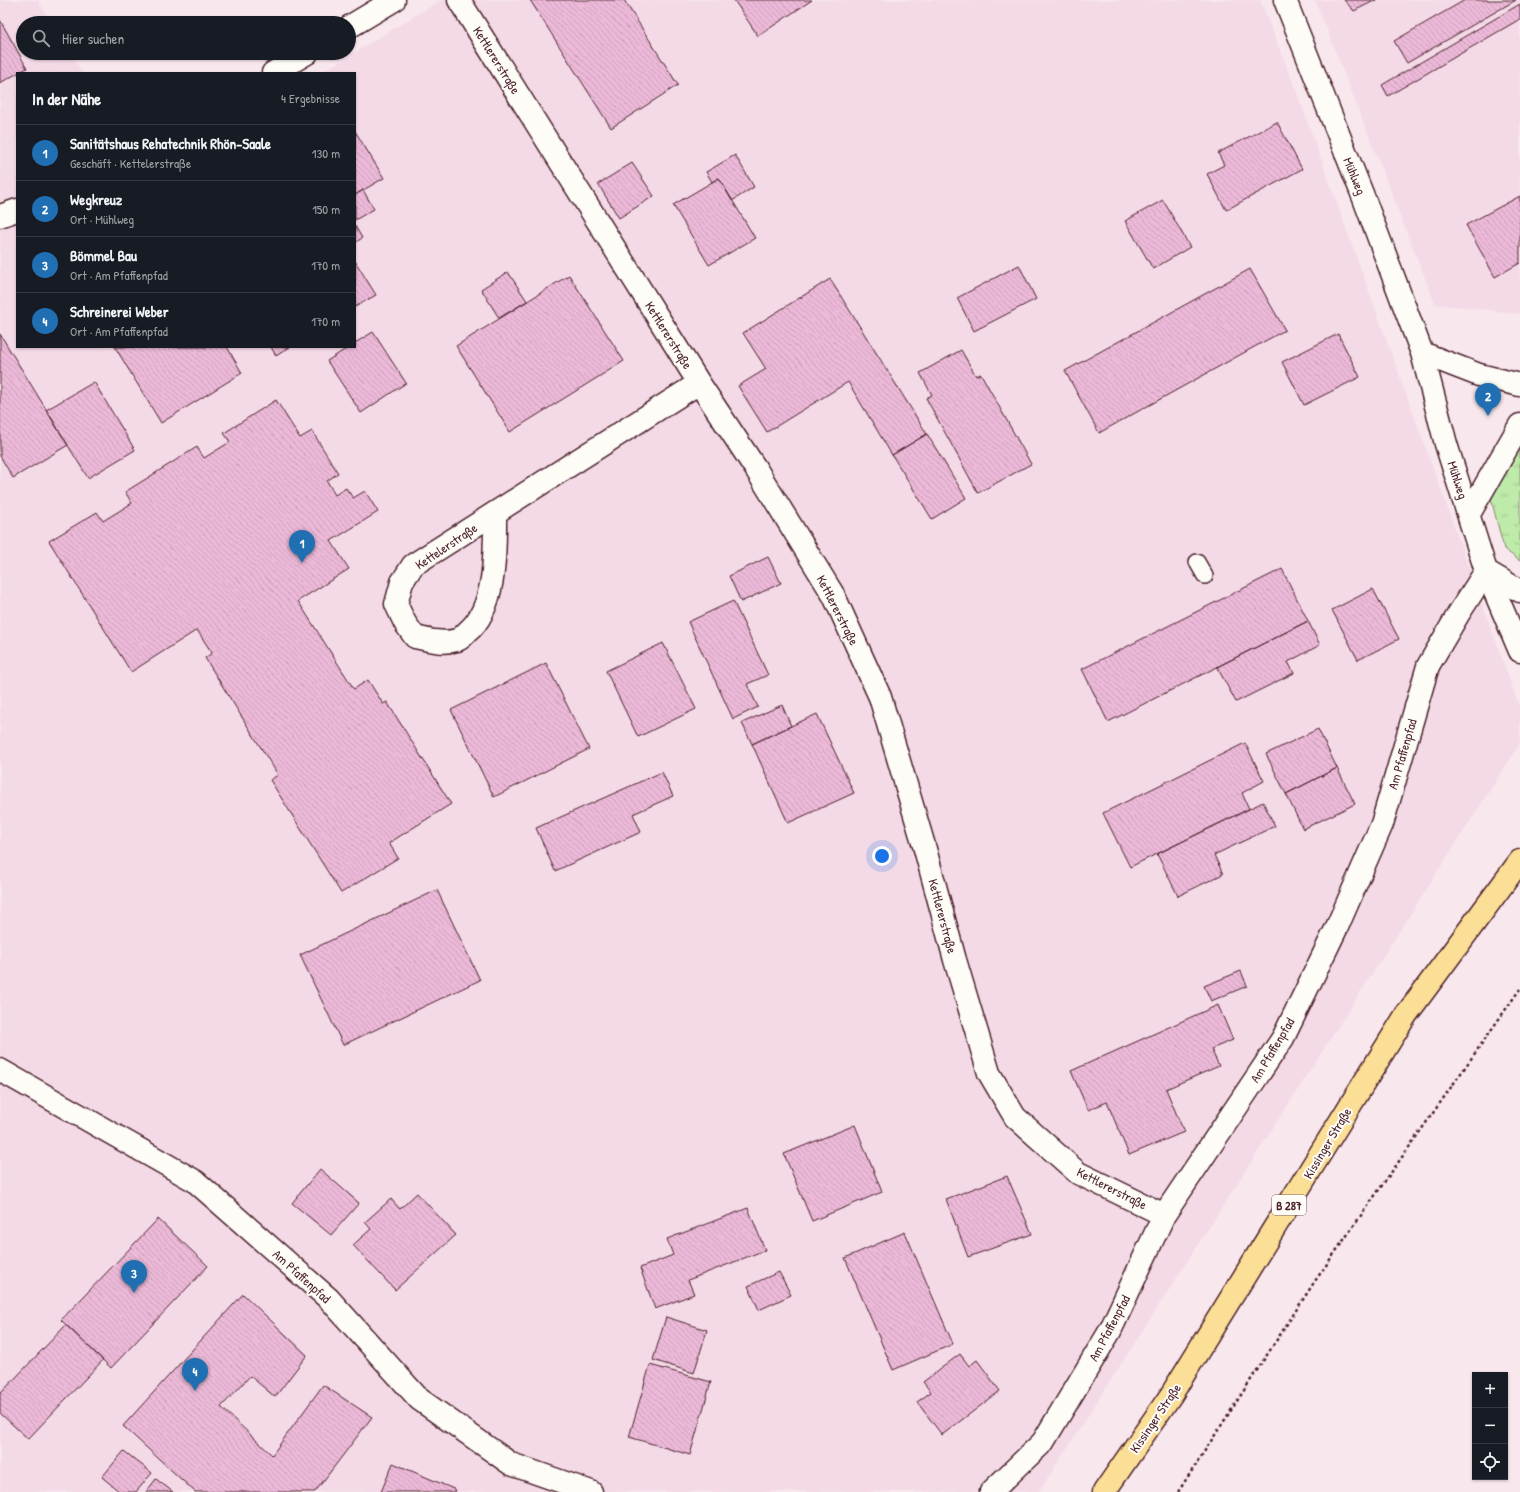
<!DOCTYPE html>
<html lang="de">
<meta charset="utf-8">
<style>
body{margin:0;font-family:"Patrick Hand",sans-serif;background:#20242c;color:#f1f3f6}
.controls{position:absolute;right:12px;bottom:12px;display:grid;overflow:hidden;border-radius:0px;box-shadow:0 1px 3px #0004}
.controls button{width:36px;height:36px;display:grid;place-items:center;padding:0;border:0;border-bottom:1px solid #363941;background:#171b24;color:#f1f3f6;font:20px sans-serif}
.you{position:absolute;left:882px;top:856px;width:14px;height:14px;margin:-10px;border:3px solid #fff;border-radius:50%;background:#1a73e8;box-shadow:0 0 0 6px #1a73e833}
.badge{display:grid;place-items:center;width:26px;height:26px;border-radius:50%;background:#1f6fb2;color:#fff;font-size:13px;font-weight:700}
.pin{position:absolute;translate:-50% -33px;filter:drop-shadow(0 1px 2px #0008)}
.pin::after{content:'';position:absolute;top:21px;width:14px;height:12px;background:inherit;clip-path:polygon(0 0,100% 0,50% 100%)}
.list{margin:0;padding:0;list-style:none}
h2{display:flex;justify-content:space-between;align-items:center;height:52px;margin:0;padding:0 16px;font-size:17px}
h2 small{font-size:13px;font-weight:400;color:#9ea1a6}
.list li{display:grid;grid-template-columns:26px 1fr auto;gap:12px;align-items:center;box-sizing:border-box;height:56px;padding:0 16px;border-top:1px solid #363941}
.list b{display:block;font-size:15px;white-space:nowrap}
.list p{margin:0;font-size:13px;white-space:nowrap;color:#9ea1a6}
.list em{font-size:13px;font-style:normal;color:#9ea1a6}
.icon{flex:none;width:22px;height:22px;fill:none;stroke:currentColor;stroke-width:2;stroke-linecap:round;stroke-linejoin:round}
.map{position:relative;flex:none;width:1520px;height:1492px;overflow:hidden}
.search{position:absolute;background:#171b24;box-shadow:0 1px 3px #0004;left:16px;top:16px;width:340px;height:44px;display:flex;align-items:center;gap:10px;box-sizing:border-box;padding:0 14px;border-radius:22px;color:#9ea1a6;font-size:15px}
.panel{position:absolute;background:#171b24;box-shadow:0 1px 3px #0004;left:16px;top:72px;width:340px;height:276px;border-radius:0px}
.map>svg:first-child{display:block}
.built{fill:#f4dae7}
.grass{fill:url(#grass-tufts);stroke:#84856a}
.building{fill:url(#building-back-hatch);stroke:#4a1f2b}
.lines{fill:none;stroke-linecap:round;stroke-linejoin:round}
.lane-casing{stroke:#4a1f2b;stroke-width:18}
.street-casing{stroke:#4a1f2b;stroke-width:25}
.primary-casing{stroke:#4a1f2b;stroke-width:25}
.path{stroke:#4a1f2b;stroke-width:2.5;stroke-dasharray:3 3;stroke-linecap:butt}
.lane{stroke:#fdfcf7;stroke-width:15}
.street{stroke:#fdfcf7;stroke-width:22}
.primary{stroke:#fbdf96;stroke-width:22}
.tree{fill:#a89694}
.labels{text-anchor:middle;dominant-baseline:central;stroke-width:4;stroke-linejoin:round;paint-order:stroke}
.shield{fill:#fdfcf7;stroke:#806168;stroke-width:1}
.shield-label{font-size:12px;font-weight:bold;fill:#4a1f2b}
.street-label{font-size:13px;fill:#4a1f2b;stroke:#fdfcf7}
</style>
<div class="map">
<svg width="1520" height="1492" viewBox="0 0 1520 1492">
<defs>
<pattern id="grass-tufts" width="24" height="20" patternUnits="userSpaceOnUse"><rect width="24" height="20" fill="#beeba9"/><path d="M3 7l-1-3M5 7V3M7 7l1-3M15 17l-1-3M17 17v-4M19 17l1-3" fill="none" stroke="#a5c992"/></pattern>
<pattern id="building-back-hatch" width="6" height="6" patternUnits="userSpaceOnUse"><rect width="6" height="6" fill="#ecb9d8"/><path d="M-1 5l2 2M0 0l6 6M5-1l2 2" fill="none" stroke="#cc9fba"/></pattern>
</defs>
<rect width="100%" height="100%" fill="#f8e8ee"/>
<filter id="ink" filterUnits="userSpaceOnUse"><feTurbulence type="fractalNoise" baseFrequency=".025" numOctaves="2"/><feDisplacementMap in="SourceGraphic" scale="8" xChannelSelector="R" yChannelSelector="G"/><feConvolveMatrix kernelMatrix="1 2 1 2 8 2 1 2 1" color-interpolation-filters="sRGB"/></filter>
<g filter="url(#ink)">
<path class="built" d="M0,0h38l14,23h-29v30h48l12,20h-66v274h338v-274h-35l121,-73h819l35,87 225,621v36l-481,748h-1039z
M1315,0h205v314l-85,-10z"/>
<path class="grass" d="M1520,450v111l-16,-12 -17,-66z"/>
<path class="building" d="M530,0h94l54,85 -67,43z
M734,0h78l-54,36z
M1344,0h32l-22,11z
M1465,0h51l-109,63 -13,-22z
M1520,4v15l-132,77 -6,-11z
M0,20l27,48 -27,15z
M1277,122l25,47 -76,41 -19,-36 17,-9 -6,-12z
M355,131l29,47 -29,17z
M735,155l19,32 -22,14 -13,-23 -7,4 -6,-10z
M632,163l22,33 -35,22 -21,-34z
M719,178l36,60 -46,27 -36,-60z
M363,190l11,19 -19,11v-25z
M1520,196v67l-25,14 -29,-52z
M1163,200l27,47 -37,22 -28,-48z
M355,226l7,12 -7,5z
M355,261l21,34 -21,12z
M1019,265l17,34 -62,32 -17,-33z
M1250,269l35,61 -186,103 -34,-62z
M508,272l19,29 -28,17 -18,-29z
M569,275l55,86 -114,71 -54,-86z
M830,279l97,155 -35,21 -44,-73 -81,50 -29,-46 28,-17 -23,-36z
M373,332l33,51 -45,30 -34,-52 22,-14h6v-4z
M0,334l68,111 -55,33 -13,-22z
M1338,334l22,43 -56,28 -22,-43z
M115,347h112l15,26 -81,50z
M271,347h19l-14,9z
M961,350l15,26 5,-2 50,90 -53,29 -52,-95 6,-3 -12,-22z
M94,382l41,68 -47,28 -42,-68z
M276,400l24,38 12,-7 26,42 -11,8 8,14 11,-7 7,10 12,-7 13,21 -47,29 18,28 -51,32 56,88 14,-9 15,24 4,-2 64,102 -62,39 9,15 -57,35 -71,-113 8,-5 -73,-117 7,-5 -15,-23 -66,42 -82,-131 48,-29 6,9 29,-18 -7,-11 72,-45 7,11 26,-16 -6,-9z
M927,434l39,64 -34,21 -40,-64z
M768,557l13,26 -40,19 -12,-26z
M1282,569l26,52 -200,101 -26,-53z
M1373,589l26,50 -41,21 -26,-50z
M733,601l35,74 -21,9 11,23 -25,12 -45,-97z
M1308,621l12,24 -32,17 6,11 -58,29 -19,-35z
M663,643l33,66 -58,28 -32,-66z
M546,663l43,86 -95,48 -43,-87z
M782,705l9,21 -39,18 -10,-21z
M817,714l37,79 -66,30 -36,-79z
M1318,729l19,39 -51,26 -20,-40z
M1245,743l19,38 -22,12 7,16 -119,58 -27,-54z
M1337,768l18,36 -52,25 -17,-35z
M662,772l11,24 -40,18 8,18 -86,39 -19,-43z
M1263,802l12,24 -61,29 9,19 -45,22 -21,-42z
M437,890l43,90 -137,65 -43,-90z
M1241,971l6,15 -36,15 -7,-15z
M1218,1005l15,35 -22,9 8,17 -53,23 18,43 -55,23 -22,-53 -19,8 -17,-39z
M855,1125l27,67 -70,29 -28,-67z
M320,1169l39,34 -28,32 -39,-32z
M1007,1176l25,58 -64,23 -22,-58z
M417,1193l39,42 -61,55 -42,-45 18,-16 -6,-7 26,-23 9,10z
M748,1208l17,42 -77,30 6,14 -39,15 -15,-41 33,-13 -6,-16z
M158,1219l50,47 -97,102 -50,-48z
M905,1232l48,112 -60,26 -48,-112z
M779,1272l12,23 -32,15 -11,-24z
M243,1294l64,61 -32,42 -25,-21 -29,31 51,48 51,-70 49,32 -57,75h-120l-72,-66z
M666,1317l41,13 -13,43 -41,-13z
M66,1325l37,35 -75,79 -28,-26v-19z
M960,1354l9,12 8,-6 23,31 -58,44 -25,-33 14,-10 -8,-10z
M650,1365l61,17 -21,73 -61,-18z
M124,1451l28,22 -16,19h-16l-18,-15z
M393,1463l63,27 -1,2h-74z
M156,1479l17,13h-27z"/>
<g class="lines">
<defs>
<path id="lane" d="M1197,562l8,14"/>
<path id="street" d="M459,0l240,383 57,86 78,127 46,101 45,152 30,111 34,113 26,44 63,56 86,42
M1285,0l78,196 59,157 24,91 40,127 34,80
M349,27l45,-27
M273,73l34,-20
M0,216l17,-6
M1422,353l57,22 41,10
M495,514c0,35 2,94 -28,118 -3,3 -6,7 -10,8 -13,4 -29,0 -42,-3l-10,-14 -9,-19 6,-22 11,-17 286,-182
M1469,514l51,-89
M1486,571l34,20
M0,1070l195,111 134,118 90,100 92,65 80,28
M991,1492l52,-50 67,-111 54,-116 119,-177 54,-111 45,-103 46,-158 31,-53 27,-42"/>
<path id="primary" d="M1104,1492l67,-97 235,-380 114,-154"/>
</defs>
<use href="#lane" class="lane-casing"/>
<use href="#street" class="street-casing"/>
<use href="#primary" class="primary-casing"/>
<path class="path" d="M1178,1492l137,-211 205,-292"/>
<use href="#lane" class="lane"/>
<use href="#street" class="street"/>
<use href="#primary" class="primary"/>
</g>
<circle class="tree" cx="1487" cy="403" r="6"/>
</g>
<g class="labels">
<rect class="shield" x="1272" y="1195" width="34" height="20" rx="3"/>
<g class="shield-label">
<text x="1289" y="1205">B 287</text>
</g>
<g class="street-label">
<text transform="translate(497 60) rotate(58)">Kettlererstraße</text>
<text transform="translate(1355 176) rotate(68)">Mühlweg</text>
<text transform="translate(669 335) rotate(58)">Kettlererstraße</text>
<text transform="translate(1458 480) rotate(72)">Mühlweg</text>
<text transform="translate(446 546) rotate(-34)">Kettelerstraße</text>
<text transform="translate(838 610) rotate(63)">Kettlererstraße</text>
<text transform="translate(1402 754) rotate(-74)">Am Pfaffenpfad</text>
<text transform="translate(943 916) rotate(75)">Kettlererstraße</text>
<text transform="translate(1272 1050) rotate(-59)">Am Pfaffenpfad</text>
<text transform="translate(1327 1143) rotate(-59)">Kissinger Straße</text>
<text transform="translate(1112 1188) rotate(27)">Kettlererstraße</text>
<text transform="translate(302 1276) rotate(42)">Am Pfaffenpfad</text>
<text transform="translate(1109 1328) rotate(-62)">Am Pfaffenpfad</text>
<text transform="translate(1155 1418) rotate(-56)">Kissinger Straße</text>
</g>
</g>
</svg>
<div class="controls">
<button>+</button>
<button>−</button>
<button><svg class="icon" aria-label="locate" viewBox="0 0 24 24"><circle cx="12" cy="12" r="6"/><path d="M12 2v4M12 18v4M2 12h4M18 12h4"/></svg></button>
</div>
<div class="you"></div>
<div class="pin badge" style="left:302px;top:563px">1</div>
<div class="pin badge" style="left:1488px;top:416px">2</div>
<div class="pin badge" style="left:134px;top:1293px">3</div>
<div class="pin badge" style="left:195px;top:1391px">4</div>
<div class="search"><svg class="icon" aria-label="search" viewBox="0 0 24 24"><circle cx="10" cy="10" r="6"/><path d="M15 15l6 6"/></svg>Hier suchen</div>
<section class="panel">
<h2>In der Nähe<small>4 Ergebnisse</small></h2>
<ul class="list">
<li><span class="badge">1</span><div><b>Sanitätshaus Rehatechnik Rhön-Saale</b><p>Geschäft · Kettelerstraße</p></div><em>130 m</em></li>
<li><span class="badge">2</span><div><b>Wegkreuz</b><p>Ort · Mühlweg</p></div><em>150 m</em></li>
<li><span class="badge">3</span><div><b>Bömmel Bau</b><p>Ort · Am Pfaffenpfad</p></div><em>170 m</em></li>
<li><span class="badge">4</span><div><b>Schreinerei Weber</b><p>Ort · Am Pfaffenpfad</p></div><em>170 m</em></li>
</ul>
</section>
</div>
